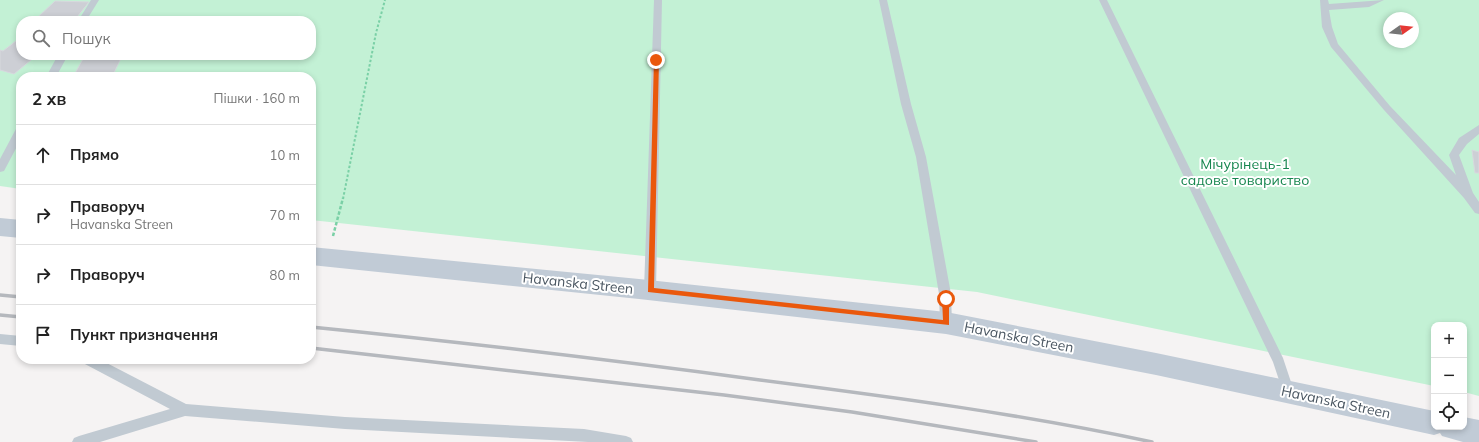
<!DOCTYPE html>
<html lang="uk">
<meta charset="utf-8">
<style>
body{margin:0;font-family:Mulish,sans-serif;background:#f6f6f6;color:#222}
.controls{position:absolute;right:12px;bottom:12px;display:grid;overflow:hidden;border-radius:8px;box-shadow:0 2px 6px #0003}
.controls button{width:36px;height:36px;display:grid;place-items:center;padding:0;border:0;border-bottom:1px solid #e0e0e0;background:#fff;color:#222;font:20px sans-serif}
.compass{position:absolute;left:1383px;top:12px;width:36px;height:36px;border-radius:50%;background:#fff;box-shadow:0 2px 6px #0003;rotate:75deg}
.stop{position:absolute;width:12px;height:12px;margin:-9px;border:3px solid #ea580c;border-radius:50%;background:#fff}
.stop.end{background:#ea580c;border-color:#fff;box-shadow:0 1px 4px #0008}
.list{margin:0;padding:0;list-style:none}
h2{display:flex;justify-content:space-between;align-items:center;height:52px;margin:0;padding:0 16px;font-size:17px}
h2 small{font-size:13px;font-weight:400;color:#767676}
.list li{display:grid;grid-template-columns:26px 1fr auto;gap:12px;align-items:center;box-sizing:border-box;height:60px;padding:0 16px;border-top:1px solid #e0e0e0}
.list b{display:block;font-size:15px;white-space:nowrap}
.list p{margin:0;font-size:13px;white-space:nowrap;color:#767676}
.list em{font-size:13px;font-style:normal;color:#767676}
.icon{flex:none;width:22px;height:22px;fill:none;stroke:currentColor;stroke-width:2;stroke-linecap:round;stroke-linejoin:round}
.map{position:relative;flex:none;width:1479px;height:442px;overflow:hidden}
.search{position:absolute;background:#fff;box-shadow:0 2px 6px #0003;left:16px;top:16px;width:300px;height:44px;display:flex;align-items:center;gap:10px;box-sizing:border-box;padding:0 14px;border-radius:16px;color:#767676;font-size:15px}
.panel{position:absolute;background:#fff;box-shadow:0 2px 6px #0003;left:16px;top:72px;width:300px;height:292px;border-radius:16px}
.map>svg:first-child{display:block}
.green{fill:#c3f1d5;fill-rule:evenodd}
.building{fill:#cdcfd5;stroke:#d7d9de}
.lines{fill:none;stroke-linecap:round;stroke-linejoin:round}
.path-far1{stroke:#7ad0a6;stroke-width:2;stroke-dasharray:2.5 2;stroke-linecap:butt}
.path{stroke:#7ad0a6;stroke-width:2.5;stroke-dasharray:3.5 2;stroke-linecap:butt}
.service{fill:#c1cad2;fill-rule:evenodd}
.secondary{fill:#c1cbd6;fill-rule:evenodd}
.rail{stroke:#b5b8bd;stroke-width:3.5}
.route{fill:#ea580c}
.labels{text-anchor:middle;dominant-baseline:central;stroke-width:4;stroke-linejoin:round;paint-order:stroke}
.park-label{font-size:14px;fill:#17864f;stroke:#fff}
.street-label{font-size:14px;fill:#4a5661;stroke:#fff}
</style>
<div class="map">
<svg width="1479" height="442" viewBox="0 0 1479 442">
<rect width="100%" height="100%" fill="#f5f3f3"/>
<path class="green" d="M0,0h1479v396l-15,-4v-67h-30v61l-457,-94 -666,-72v-143h-290v112l-21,-3zM1389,18h24v24h-24zM21,21h290v34h-290z"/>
<path class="building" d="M55,1l34,1 -12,15h-39z
M21,37v18h16l-23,19 -14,-4v-20l3,1z
M122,56l-10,21h-39l10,-18z
M1472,150l7,2v21h-4z"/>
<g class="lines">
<path class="path-far1" d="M343,199l33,-166 9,-33"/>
<path class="path" d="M333,236l10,-38"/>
<path class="service" d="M91,0h8l-13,21h-8z
M654,0h8l-6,290 -2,4 -4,1 -4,-1 -2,-4z
M879,0h8l24,104 15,53 25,137 1,29 -2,4 -4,1 -4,-1 -2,-4 -1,-29 -23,-137 -15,-53z
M1099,0h8l176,358 11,33 -2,4 -4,2 -4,-2 -11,-33z
M1320,0h8l1,4 55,-4 -15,7 -40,3 3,17 6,17 52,62 66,69 -7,-20 10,-17 20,-13v9l-12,10 -8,11 14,38 6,9v12l-4,-1 -11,-15 -80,-88 -53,-63 -9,-20z
M58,55h10l-12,22h-10z
M21,126v13l-17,32 -4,1v-13l17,-32z
M0,334l21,2v10l-21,-2z
M81,359h18l87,45 159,13 239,12 42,7 5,2 2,4h-45l-243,-13 -160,-13 -85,26h-28l2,-4 5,-2 91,-27 -87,-46z"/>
<path class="secondary" d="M0,218l21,2v18l-21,-2z
M311,247l328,32 307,33 210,41 278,58v16h30v-10l15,3v22h-16l-21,-6 -2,-3 -6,2 -278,-60 -210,-41 -307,-35 -328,-34z"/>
<path class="rail" d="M0,295l21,2
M0,315l21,2
M311,327c150,15 300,33 449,53 132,17 262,34 392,62
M311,348l413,47 128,17 184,30"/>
</g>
<path class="route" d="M654,58l5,2 -5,228 289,32 -1,-21 4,-3 3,3v26l-301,-33z"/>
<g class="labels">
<g class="park-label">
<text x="1245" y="164">Мічурінець-1<tspan x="1245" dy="16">садове товариство</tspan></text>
</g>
<g class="street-label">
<text transform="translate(578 283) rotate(6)">Havanska Streen</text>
<text transform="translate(1019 337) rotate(11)">Havanska Streen</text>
<text transform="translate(1336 402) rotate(12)">Havanska Streen</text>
</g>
</g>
</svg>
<div class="controls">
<button>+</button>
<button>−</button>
<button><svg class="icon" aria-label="locate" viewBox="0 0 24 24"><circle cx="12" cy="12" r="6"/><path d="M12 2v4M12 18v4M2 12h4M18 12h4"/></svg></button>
</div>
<svg class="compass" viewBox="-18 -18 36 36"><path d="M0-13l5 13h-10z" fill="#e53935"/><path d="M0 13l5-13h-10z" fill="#767676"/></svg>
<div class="stop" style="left:946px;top:299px"></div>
<div class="stop end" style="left:656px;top:60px"></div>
<div class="search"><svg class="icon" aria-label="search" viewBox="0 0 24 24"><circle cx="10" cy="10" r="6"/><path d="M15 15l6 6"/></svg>Пошук</div>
<section class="panel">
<h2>2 хв<small>Пішки · 160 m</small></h2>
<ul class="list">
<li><svg class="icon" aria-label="ahead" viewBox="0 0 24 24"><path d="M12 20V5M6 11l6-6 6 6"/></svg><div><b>Прямо</b></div><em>10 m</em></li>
<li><svg class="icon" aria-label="right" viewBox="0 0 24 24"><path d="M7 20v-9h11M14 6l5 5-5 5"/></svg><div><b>Праворуч</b><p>Havanska Streen</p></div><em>70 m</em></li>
<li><svg class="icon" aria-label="right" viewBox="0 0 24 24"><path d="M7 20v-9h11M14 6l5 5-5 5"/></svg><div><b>Праворуч</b></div><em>80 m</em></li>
<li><svg class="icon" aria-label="arrive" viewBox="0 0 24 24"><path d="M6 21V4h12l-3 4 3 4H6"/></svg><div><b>Пункт призначення</b></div></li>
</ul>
</section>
</div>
